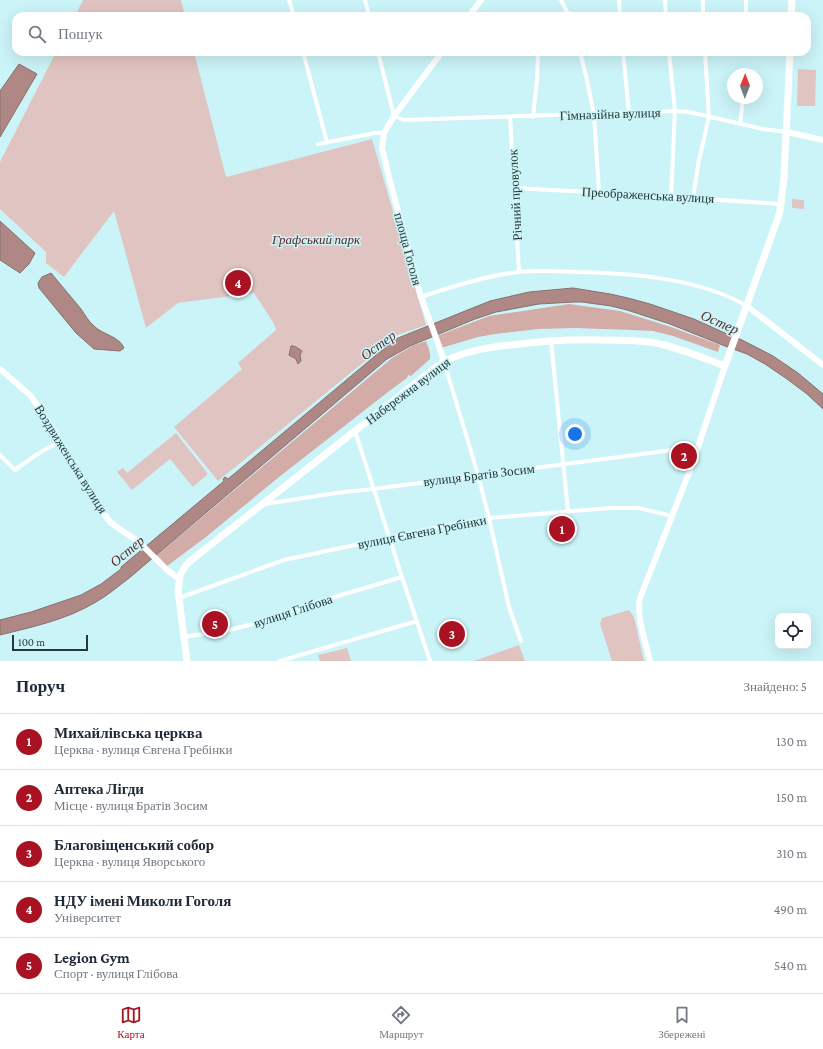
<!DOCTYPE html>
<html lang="uk">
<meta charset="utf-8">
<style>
body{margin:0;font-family:"Crimson Pro",serif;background:#f2f2f3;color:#1f2937}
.controls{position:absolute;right:12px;bottom:12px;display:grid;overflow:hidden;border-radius:8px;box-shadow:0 4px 16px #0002}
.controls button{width:36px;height:36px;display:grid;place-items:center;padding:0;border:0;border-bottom:1px solid #e0e1e3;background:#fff;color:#1f2937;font:20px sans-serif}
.compass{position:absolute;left:727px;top:68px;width:36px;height:36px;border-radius:50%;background:#fff;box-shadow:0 4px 16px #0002;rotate:1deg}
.scale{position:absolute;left:12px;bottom:10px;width:76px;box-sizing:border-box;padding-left:4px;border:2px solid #273839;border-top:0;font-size:11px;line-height:14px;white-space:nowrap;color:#273839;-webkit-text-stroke:3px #cbf4f8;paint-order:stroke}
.you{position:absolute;left:575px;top:434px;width:14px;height:14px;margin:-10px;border:3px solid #fff;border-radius:50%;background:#1a73e8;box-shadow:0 0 0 6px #1a73e833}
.badge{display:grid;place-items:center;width:26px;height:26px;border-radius:50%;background:#a81222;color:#fff;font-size:13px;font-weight:700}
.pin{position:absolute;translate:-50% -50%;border:2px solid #fff;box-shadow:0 1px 4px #0006}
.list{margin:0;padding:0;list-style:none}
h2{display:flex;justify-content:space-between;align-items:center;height:52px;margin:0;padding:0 16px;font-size:17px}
h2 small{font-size:13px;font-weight:400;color:#747a83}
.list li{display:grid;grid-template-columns:26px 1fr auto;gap:12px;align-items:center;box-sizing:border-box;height:56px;padding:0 16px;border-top:1px solid #e0e1e3}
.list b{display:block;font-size:15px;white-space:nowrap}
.list p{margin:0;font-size:13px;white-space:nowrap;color:#747a83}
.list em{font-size:13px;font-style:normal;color:#747a83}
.icon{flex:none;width:22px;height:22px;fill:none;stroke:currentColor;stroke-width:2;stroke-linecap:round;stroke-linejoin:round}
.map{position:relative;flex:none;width:823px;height:661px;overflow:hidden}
.search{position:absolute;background:#fff;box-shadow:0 4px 16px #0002;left:12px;right:12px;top:12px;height:44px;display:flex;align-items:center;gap:10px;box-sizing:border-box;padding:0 14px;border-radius:12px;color:#747a83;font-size:15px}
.sheet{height:332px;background:#fff}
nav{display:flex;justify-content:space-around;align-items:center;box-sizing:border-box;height:56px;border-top:1px solid #e0e1e3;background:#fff;font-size:11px;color:#747a83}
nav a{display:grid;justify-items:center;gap:2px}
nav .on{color:#a81222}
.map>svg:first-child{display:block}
.green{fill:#e0c4c2}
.forest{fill:#d3aba7}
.water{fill:#af8885;stroke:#86706e}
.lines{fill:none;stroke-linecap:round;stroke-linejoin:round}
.street{stroke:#fff;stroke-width:4}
.secondary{stroke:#fff;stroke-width:6}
.primary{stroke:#fff;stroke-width:7}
.labels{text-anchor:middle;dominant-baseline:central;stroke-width:3;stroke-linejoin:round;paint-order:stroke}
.street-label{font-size:13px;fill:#273839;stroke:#cbf4f8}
.park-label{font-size:13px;font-style:italic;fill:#5a2624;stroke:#cbf4f8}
.water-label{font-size:14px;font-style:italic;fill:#5f2a28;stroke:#cbf4f8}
</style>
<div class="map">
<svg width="823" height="661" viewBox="0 0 823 661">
<rect width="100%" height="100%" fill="#cbf4f8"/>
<path class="green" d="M83,0h98l4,16h-110z
M56,52h138l32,125 146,-38 54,186 -29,10 -179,146 -44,-54 68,-58 -4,-6 38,-33 -3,-8 -19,-29 -76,10 -32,25 -32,-117 -50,66 -18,-14v-11l-46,-43v-47z
M798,69l18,1 -1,36h-18z
M792,199l12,1v9l-12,-1z
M176,433l32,41 -15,13 -23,-28 -38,31 -15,-18 6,-4 4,5z
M629,610l5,7 10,44h-32l-12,-37 2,-6z
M519,645l6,16h-51z
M347,648l4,13h-31l-2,-6z"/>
<path class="forest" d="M569,304l51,7 51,16 49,18 -2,7 -45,-16 -20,-5 -21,-1 -57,-2 -37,1 -43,5 -17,3 -37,11 -4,-12 52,-20z
M426,341c2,6 5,11 4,18l-19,17 -3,-1 -1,3 -19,14 -109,85 -73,60 -39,29 -10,-11 235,-197 20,-12z"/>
<path class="water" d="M19,64l18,10 -37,63v-46z
M0,221l35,32 -6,11 -9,9 -20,-13z
M51,273c10,12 20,24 30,36 4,6 8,13 13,17 9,9 25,10 30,22l-4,3 -26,-2 -18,-16 -37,-45 -1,-5 4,-6z
M573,288l37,6 18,4 22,6 44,15 33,15 15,6 31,16 25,17 25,21v15l-16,-15 -20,-15 -22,-15 -18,-10 -22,-8 -55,-22 -43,-14 -16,-4 -29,-4h-8l-35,2 -43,8 -21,7 -65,27 -23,13 -259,220c-11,8 -21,17 -32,23 -30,18 -64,25 -96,33v-15l31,-8 50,-17 20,-11 20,-15v-2l103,-86 -1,-2 2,-2 3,2 153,-128 17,-13 92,-37 39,-9z
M291,346c3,-1 8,3 11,5l-2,4 1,6 -3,3 -2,-5 -7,-4z"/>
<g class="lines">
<path class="street" d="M289,0l5,16
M365,0l4,16
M561,0l8,16
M619,0l1,16
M665,0l1,16
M703,0v16
M746,16v-16
M303,52l24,90
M378,52l16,64 10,4 271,-9 14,1 74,17 24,3
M580,52l6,24 8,38 5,78
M623,52l6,61
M669,52l6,59 -4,85
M510,117l9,155
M533,117l4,-37 1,-28
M740,124l3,-26
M318,144l57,-11h9
M514,188l131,7 136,9
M693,198l6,-38 10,-43 -4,-65
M421,297c32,-11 64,-21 97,-25 19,-2 39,-1 58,0 54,1 123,6 171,34
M551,341l17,170
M444,362l23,76 11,37 11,43 20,89 12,34
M355,431l47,146 28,84
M0,455l15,15 21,-15 24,-14
M265,504l71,-11 37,-4 315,-41 9,1
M179,598l105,-38 160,-34 45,-8 121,-10h29l33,8
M183,637l47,-7 19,-5 69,-23 84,-25
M280,661l137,-40"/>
<path class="secondary" d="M469,16l12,-16
M442,52l-48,64 -10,17 -2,15 7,29 32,120 18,49 5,16
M787,132l36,8
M747,306l76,59
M0,369l31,27 26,40 27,49 26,37 11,8 17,11 28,28 13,10
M650,661c-4,-19 -14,-44 -10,-63l52,-133 33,-99"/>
<path class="primary" d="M791,16l1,-16
M187,661l-9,-70 2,-16 5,-8 4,-5 247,-195c5,-3 10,-7 16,-9 19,-8 39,-11 59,-13 30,-4 60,-6 91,-5 18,0 36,0 54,3 24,5 47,15 69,23l54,-151 2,-11 3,-27 6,-125"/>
</g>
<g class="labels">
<g class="street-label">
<text transform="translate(610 114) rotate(-2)">Гімназійна вулиця</text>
<text transform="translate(515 195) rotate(-93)">Річний провулок</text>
<text transform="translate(648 195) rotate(3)">Преображенська вулиця</text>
<text transform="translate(408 249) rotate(75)">площа Гоголя</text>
<text transform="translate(408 391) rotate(-37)">Набережна вулиця</text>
<text transform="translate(71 459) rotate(58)">Воздвиженська вулиця</text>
<text transform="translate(479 475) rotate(-7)">вулиця Братів Зосим</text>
<text transform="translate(422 532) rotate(-11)">вулиця Євгена Гребінки</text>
<text transform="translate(293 611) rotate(-18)">вулиця Глібова</text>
</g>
<g class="park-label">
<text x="316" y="239">Графський парк</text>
</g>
<g class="water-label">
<text transform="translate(720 322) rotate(24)">Остер</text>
<text transform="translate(378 345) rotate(-36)">Остер</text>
<text transform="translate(127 551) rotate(-40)">Остер</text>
</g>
</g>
</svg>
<div class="controls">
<button><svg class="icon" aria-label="locate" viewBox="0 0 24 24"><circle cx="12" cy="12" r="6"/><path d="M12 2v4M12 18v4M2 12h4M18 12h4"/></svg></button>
</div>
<svg class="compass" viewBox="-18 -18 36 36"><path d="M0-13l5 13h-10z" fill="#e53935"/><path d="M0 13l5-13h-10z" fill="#747a83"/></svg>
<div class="scale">100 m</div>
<div class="you"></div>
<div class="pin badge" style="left:562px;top:529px">1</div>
<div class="pin badge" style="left:684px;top:456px">2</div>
<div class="pin badge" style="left:452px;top:634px">3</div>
<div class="pin badge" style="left:238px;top:283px">4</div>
<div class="pin badge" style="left:215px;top:624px">5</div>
<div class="search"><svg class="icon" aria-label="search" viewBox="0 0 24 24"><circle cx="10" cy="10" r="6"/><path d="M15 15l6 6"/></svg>Пошук</div>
</div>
<section class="sheet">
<h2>Поруч<small>Знайдено: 5</small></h2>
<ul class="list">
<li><span class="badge">1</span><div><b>Михайлівська церква</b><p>Церква · вулиця Євгена Гребінки</p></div><em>130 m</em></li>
<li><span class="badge">2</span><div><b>Аптека Лігди</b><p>Місце · вулиця Братів Зосим</p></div><em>150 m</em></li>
<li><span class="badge">3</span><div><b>Благовіщенський собор</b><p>Церква · вулиця Яворського</p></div><em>310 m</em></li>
<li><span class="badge">4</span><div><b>НДУ імені Миколи Гоголя</b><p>Університет</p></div><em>490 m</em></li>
<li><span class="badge">5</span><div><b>Legion Gym</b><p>Спорт · вулиця Глібова</p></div><em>540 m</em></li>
</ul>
</section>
<nav>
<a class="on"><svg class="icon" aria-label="map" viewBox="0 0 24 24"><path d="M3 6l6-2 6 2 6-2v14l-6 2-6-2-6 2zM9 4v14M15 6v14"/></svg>Карта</a>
<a><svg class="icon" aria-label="directions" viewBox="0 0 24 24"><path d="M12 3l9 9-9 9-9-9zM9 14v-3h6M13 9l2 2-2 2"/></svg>Маршрут</a>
<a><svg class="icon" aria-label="saved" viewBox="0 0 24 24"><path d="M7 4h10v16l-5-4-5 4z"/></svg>Збережені</a>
</nav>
